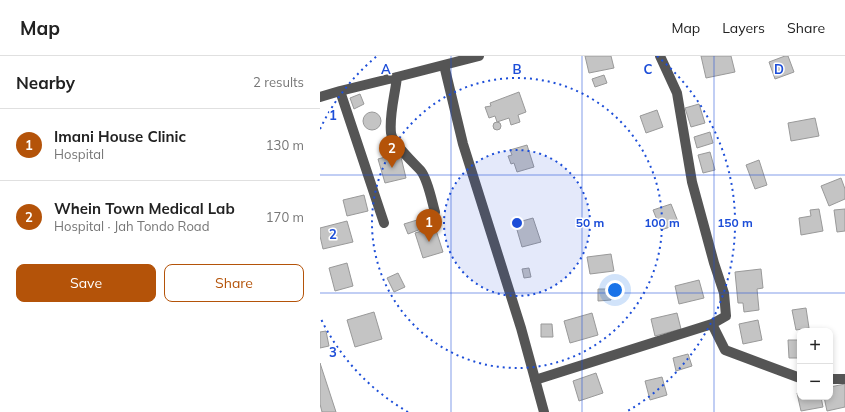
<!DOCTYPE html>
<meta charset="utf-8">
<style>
body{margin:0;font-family:Mulish,sans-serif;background:#f6f6f6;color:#222}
.controls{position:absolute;right:12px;bottom:12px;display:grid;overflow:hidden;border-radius:8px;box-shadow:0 2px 6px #0003}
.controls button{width:36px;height:36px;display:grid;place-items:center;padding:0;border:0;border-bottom:1px solid #e0e0e0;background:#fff;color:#222;font:20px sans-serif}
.you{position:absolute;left:295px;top:234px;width:14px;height:14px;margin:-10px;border:3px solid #fff;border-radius:50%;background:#1a73e8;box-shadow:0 0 0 6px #1a73e833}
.badge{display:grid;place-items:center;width:26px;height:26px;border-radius:50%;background:#b45309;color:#fff;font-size:13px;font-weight:700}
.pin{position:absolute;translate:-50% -33px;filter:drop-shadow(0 1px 2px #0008)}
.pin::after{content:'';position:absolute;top:21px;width:14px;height:12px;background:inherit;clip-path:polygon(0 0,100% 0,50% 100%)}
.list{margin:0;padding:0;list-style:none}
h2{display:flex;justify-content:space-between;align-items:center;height:52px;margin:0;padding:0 16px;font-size:17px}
h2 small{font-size:13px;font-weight:400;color:#767676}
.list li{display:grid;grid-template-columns:26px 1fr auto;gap:12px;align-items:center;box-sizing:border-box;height:72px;padding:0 16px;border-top:1px solid #e0e0e0}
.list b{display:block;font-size:15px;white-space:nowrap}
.list p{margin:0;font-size:13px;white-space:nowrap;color:#767676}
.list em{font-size:13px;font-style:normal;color:#767676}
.actions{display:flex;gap:8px;padding:12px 16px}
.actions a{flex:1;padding:9px 0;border:1px solid #b45309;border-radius:8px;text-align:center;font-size:14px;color:#b45309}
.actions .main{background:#b45309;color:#fff}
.map{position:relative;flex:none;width:525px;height:356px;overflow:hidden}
header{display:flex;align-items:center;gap:24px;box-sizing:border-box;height:56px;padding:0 20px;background:#fff;border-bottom:1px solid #e0e0e0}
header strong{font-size:19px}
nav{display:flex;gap:22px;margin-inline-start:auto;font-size:14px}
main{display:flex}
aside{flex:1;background:#fff}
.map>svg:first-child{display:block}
.building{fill:#c4c4c4;stroke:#999}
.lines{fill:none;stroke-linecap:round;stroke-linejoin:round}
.minor{stroke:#555;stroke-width:10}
.grid{fill:none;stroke:#1d4ed8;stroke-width:1;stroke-opacity:0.55}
.ring{fill:none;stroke:#1d4ed8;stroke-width:2;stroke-dasharray:2 4}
.grid-label{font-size:13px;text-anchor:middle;font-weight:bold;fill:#1d4ed8;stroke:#fff;stroke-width:3;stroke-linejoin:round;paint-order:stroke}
.centre{fill:#1d4ed8;stroke:#fff;stroke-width:2}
.ring-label{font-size:12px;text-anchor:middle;font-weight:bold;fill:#1d4ed8;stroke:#fff;stroke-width:3;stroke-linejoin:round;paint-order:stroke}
</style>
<header>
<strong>Map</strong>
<nav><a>Map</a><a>Layers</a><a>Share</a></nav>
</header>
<main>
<aside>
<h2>Nearby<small>2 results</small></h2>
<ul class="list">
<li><span class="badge">1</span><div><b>Imani House Clinic</b><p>Hospital</p></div><em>130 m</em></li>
<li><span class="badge">2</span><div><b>Whein Town Medical Lab</b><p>Hospital · Jah Tondo Road</p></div><em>170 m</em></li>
</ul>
<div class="actions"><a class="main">Save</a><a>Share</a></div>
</aside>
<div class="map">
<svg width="525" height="356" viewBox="0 0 525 356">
<rect width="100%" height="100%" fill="#fff"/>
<path class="building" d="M265,0h26l3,12 -25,5z
M381,0h30l4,16 -29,6z
M465,0h3l6,16 -19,7 -6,-17z
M284,19l3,8 -12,4 -3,-8z
M199,36l7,20 -8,3 2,7 -9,3 -2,-7 -12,4 -2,-6 -6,2 -4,-11 6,-1 -1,-3z
M40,38l4,10 -10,5 -4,-11z
M379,48l6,19 -14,4 -6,-19z
M337,54l6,17 -17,6 -6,-17z
M43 65a9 9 0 1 1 18 0a9 9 0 1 1-18 0Z
M495,62l4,18 -28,5 -3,-18z
M173 70a4 4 0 1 1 8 0a4 4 0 1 1-8 0Z
M390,76l3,11 -16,5 -3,-11z
M207,89l7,22 -17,5 -3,-9 -3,1 -3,-8 4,-1 -2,-5z
M390,96l5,18 -12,3 -5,-18z
M80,97l6,25 -21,5 -7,-24z
M439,104l8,25 -12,4 -9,-24z
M521,122l4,11v10l-16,7 -8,-20z
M44,139l4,16 -21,5 -4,-16z
M351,148l8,20 -18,6 -8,-20z
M499,153l4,22 -22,4 -2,-17 12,-2 -1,-6z
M525,153v22l-8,1 -3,-22z
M109,160l3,9 -9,4 -4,-10z
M213,162l8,24 -19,5 -7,-24z
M97,164l4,9 -13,5 -4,-10z
M27,165l6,21 -30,7 -3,-13v-8z
M115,171l8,25 -20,6 -8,-25z
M291,198l3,17 -24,3 -3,-17z
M27,207l6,23 -18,5 -6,-23z
M209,212l2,9 -7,1 -2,-9z
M441,213l2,19 -6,1 2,21 -15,2 -1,-9h-5l-3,-31z
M78,217l7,14 -11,5 -7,-14z
M379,224l5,18 -25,6 -4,-18z
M278,233h12l1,11 -13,1z
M486,252l3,20 -13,2 -4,-20z
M54,256l8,27 -27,8 -8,-27z
M272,257l6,22 -28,8 -6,-22z
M357,257l4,16 -26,7 -4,-17z
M438,264l4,20 -19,4 -4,-20z
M221,268h11l1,13h-12z
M6,275l3,15 -9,2v-16z
M468,284h12v18h-11z
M368,298l4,12 -16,5 -3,-13z
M0,307l16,49h-14l-2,-8z
M276,317l7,20 -24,8 -6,-20z
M342,321l5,18 -17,5 -5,-19z
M525,328v23l-18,4 -3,-14h6v-10z
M480,336v5h21l2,10 -22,4 -4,-18z"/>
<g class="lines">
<path class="minor" d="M340,0l17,37 15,89 22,81 10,30 2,23 -14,8 13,26 75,28
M124,9l19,79 58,184 23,84
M77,21c-2,18 -8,38 -6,56 1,10 23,30 30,38 7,9 11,31 14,41
M20,35l44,132
M0,41l20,-6 57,-14 82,-21
M510,323h15
M215,324l177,-56"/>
</g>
<path class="grid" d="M131,0v356M262,0v356M394,0v356M0,119h525M0,237h525"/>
<circle cx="197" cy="167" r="73" fill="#1d4ed8" fill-opacity=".12"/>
<g class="ring">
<circle cx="197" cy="167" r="73"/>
<circle cx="197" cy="167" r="145"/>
<path d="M88 356A218 218 0 0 1 0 261M0 73A218 218 0 0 1 57 0M337 0A218 218 0 0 1 306 356"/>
</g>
<g class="grid-label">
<text x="66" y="18">A</text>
<text x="197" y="18">B</text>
<text x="328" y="18">C</text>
<text x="459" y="18">D</text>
<text x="13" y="64">1</text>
<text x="13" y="183">2</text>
<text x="13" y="301">3</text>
</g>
<circle cx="197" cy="167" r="6" class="centre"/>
<g class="ring-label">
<text x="270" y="171">50 m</text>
<text x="342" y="171">100 m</text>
<text x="415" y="171">150 m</text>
</g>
</svg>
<div class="controls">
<button>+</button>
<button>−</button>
</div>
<div class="you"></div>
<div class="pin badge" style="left:109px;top:186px">1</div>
<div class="pin badge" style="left:72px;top:112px">2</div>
</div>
</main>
